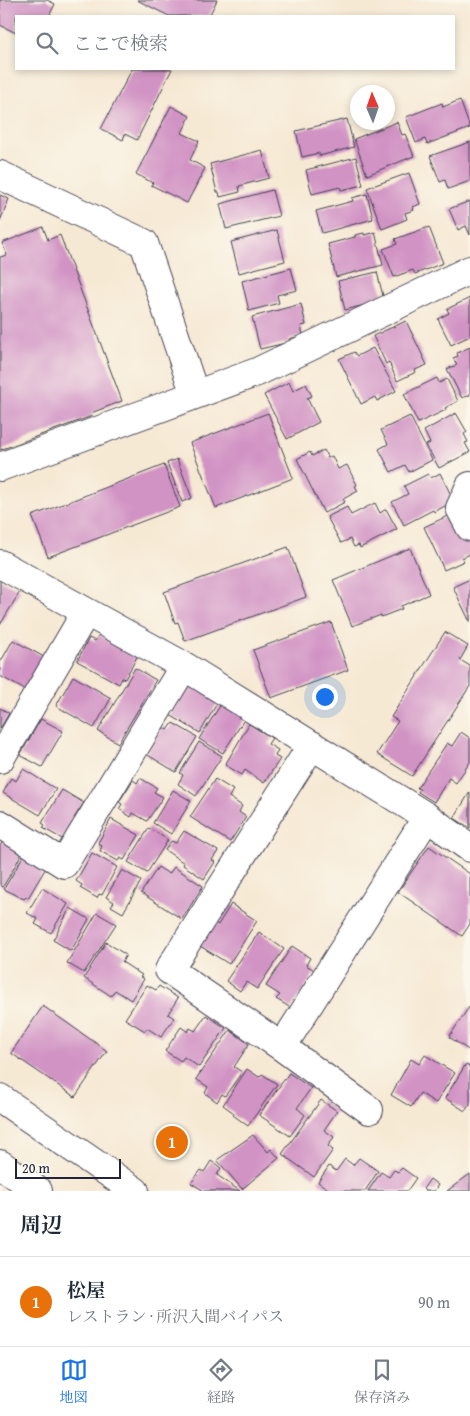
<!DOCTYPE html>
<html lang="ja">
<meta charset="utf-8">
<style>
body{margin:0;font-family:"Gentium Book Plus","Noto Serif JP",serif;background:#f6f6f7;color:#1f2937}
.compass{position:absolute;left:350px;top:85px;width:45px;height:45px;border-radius:50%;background:#fff;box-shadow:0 2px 8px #0003;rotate:358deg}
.scale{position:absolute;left:15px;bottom:12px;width:106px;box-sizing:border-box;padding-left:5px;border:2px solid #22223b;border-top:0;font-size:14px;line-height:18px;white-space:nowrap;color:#22223b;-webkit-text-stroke:4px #fbf7ec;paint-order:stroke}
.you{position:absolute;left:324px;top:696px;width:18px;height:18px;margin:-12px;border:4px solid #fff;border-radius:50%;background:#1a73e8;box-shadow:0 0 0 8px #1a73e833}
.badge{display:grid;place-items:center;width:32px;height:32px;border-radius:50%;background:#1a73e8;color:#fff;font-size:16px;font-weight:700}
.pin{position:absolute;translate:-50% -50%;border:2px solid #fff;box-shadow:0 1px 5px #0006}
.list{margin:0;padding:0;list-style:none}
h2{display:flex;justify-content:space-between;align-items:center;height:65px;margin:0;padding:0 20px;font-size:21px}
h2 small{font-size:16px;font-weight:400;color:#747a83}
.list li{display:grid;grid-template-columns:32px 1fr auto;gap:15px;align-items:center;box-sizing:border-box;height:90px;padding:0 20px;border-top:1px solid #e0e1e3}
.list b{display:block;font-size:19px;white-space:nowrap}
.list p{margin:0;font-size:16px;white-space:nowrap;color:#747a83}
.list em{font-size:16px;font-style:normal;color:#747a83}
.icon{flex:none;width:28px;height:28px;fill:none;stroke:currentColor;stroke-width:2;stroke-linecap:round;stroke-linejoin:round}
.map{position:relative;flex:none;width:470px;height:1191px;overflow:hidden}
.search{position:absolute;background:#fff;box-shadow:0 2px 8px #0003;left:15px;right:15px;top:15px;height:55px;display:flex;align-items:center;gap:12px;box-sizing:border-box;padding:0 18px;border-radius:0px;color:#747a83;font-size:19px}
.sheet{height:155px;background:#fff}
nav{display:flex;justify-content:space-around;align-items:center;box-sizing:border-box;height:70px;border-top:1px solid #e0e1e3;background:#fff;font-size:14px;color:#747a83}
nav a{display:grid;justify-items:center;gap:2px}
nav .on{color:#1a73e8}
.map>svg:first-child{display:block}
.building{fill:#d193c4}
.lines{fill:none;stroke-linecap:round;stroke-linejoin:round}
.minor-casing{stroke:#424052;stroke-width:30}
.trunk-casing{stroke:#424052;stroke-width:30}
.minor{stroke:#fff;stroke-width:28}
.trunk{stroke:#fff;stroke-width:28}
</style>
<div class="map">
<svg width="470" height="1191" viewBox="0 0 470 1191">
<rect width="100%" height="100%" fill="#fbf7ec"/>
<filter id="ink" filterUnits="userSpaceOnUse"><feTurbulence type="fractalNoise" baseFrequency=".02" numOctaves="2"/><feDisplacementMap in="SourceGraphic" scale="10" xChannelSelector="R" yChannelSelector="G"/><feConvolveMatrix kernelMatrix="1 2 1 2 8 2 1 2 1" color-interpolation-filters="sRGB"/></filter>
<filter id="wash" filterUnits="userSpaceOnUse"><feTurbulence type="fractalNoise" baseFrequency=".0096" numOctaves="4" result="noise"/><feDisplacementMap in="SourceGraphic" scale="20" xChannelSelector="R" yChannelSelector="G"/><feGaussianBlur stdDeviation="1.12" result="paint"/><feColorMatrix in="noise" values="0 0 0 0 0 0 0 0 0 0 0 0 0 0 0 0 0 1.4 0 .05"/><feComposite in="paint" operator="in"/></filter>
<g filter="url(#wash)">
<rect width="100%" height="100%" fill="#f6e9d4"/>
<g id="blocks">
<path class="building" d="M0,0h47l8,4 -6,12h-33v17l-16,-8z
M137,0h80l-8,16h-40z
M132,69h40l-35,71 -12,-6 -2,6 -22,-11z
M460,100l10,28 -43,16 -2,-5 -9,4 -10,-26 36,-14 1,4z
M171,106l19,10 -8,17 17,8 -9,19 15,8 -18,35 -36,-18 2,-2 -17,-9z
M347,119l7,28 -35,9v-3l-17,4 -6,-26z
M397,122l5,13 3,-1 9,22 -47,19 -13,-36z
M470,142v39l-22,8 -3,-9 -5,2 -10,-26z
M262,150l7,28 -30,8 1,6 -20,5 -1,-5h-2l-7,-28z
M356,157l7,28 -22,5 -1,-3 -28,7 -6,-24z
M409,173l11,31 -7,3 1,3 -9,3 2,6 -25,10 -15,-41z
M272,190l7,26 -53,13 -6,-25z
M367,194l6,25 -51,14 -6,-22 37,-10 -1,-3z
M0,195l9,4 -9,22z
M470,201v34l-4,-9 -8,4 -9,-21z
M43,227l5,13 12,-5 62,166 -31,12 1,3 -92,34v-193l7,-2 -5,-12z
M429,227l14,36 -28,11 -2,-4 -19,7 -11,-28 14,-5 -2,-5z
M277,230l8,31 -46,12 -8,-31z
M375,232l8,33 -47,12 -8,-33 27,-7v-2l9,-2v2z
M291,268l6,22 -20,5 2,8 -30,8 -7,-30z
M377,272l7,28 -39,10 -7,-29z
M470,298v38l-19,9 -13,-26 11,-6 -2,-4z
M301,304l5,21 -5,1 2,9 -14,4 1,3 -30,7 -8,-32z
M406,321l21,44 -12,5 1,2 -19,9 -8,-19 -3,2 -13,-28z
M470,347v48l-8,3 -15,-29 10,-4 -4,-7 5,-2 -1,-3z
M373,348l23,43 -19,10 -2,-4 -14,7 -22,-45 15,-7 3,4z
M437,378l2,5 8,-4 11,22 -13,7 1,2 -28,13 -14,-29z
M289,382l4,9 13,-7 6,12 -5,2 12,24 -32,17 -23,-44z
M268,413l25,65 -77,30 -26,-65z
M456,413l11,19 -3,2 4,8 -3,1 5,9 -31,16 -13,-23 4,-2 -6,-12z
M410,416l22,44 -23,12 -4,-7 -14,7 -12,-23 9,-5 -7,-14z
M324,450l4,8 4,-2 6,13 9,-4 10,20 -2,1 3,5 -15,8 2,3 -21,11 -27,-54 13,-7 2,4z
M177,459l15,39 -10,4 -15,-39z
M164,465l16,42 -132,50 -16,-41z
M440,473l14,28 -20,11 -1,-2 -29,15 -12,-23 16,-8 -4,-8 24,-12 3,4z
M375,503l5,10 6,-4 11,20 -37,19 -1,-3 -5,2 -4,-8 -9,4 -14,-26 20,-10 4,8z
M452,514l18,24v16l-8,4 2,3 -20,9 -20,-43z
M288,547l18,50 -121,44 -7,-19 -3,1 -11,-31z
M410,548l19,46 -28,12 1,3 -21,8v-2l-29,11 -19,-46z
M470,579v43l-17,-35z
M0,580l21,10 -21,35z
M331,622l17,48 -77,28 -18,-48z
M445,632l23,14 -8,14 10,6v20l-58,90 -35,-22 21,-33 -7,-4z
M99,635l39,20 -13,24 -3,-1 -3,6 -42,-23 12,-23 6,3z
M13,640l31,17 -19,33 -25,-14v-13z
M135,668l21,12 -38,63 -20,-12z
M73,676l38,22 -17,30 -38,-22z
M194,685l25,15 -19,33 -30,-18 17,-28z
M223,701l24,14 -24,38 -24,-14z
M0,708l9,5 -9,16z
M41,719l22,12 -21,36 -22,-12z
M173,723l24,14 -21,35 -30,-18 16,-27 6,3z
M249,724l23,14 -4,6 10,6 -3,6 5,3 -16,24 -19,-13 -3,5 -17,-10z
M461,732l9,6v24l-14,21 -7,-5 -15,24 -16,-10 2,-3 -3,-1 30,-45 5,3z
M199,742l23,14 -26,40 -18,-12 5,-9 -3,-2z
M23,769l33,20 -16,26 -37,-22 8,-15 5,3z
M140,778l17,10 -3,4 9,5 -16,24 -14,-8 -2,4 -12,-8 3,-5 -3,-2 14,-22 4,3z
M215,779l18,11 -4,7 13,9 -3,6 7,5 -16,25 -40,-25z
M62,790l22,13 -10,15 3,1 -13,21 -21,-12 2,-3 -3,-2z
M173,790l18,11 -20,33 -18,-11z
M470,792v36l-16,-10z
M111,819l28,16 -15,25 -4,-2 -2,3 -18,-10 2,-5 -4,-3z
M149,828l19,12 -21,33 -19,-11z
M184,831l34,20 -6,9 3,2 -11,17 -21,-14 1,-2 -19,-13 6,-9 5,2z
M4,839l20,11 -21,37 -3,-2v-39z
M429,846l41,28v50l-8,12 -64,-44z
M25,853l22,13 -19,32 -2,-1 -2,2 -20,-10z
M92,853l25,14 -15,28 -3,-1 -2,4 -17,-10 2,-3 -6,-4z
M158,867l11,7 5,-7 29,19 -21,33 -41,-26z
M122,870l19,11 -18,32 -12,-7 3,-4 -8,-5z
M42,888l26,16 -17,29 -16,-9 3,-5 -11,-6z
M231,904l26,17 -28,43 -29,-18 15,-23 3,2z
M70,908l19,11 -18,32 -18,-11z
M97,913l19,11 -32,49 -17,-10z
M259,932l25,17 -27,40 -11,-7 -6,9 -14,-10z
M106,942l20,13 -4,7 20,13 -2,2 4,2 -13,21 -16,-10 -4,6 -27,-18z
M292,946l18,12 -4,7 10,6 -25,37 -15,-9 4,-4 -14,-9z
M147,985l9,5 3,-4 19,12 -10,16 6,4 -13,19 -14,-9 -2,3 -20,-12z
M43,1006l64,45 -32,46 -64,-44z
M469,1007l1,1v43l-21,-14z
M206,1015l20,13 -27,39 -15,-10 -3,4 -16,-10 16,-24 7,5 2,-4 5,3z
M230,1030l19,14 -15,23 8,5 -17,24 -3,-2 -5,8 -12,-9 3,-6 -12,-8z
M425,1055l30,18 -19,30 -16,-10 -9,14 -20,-12 20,-36 8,5z
M466,1064l4,3v39l-1,-1 -4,6 -20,-13z
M247,1069l12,8 3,-3 15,10 -29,42 -15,-11 1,-2 -11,-8z
M289,1073l22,15 -14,20 8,7 -15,21 -31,-21z
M321,1100l16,11 -13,19 10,7 -6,9 5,4 -19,27 -32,-23z
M253,1135l15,17 3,-3 8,9 -37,31 -25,-29z
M359,1158l19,13 -13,20h-34l-13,-9 11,-16 7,5 9,-12 8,6z
M211,1161l10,7 -4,7 23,16h-36l-13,-8 10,-13 3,2z
M402,1168l14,10 -9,13h-39l13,-19 8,5 5,-7 4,2z
M470,1174v17h-23z
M430,1179l8,6 -4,6h-9l-2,-2z"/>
</g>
</g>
<g filter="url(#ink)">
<use href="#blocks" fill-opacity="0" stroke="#424052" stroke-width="1"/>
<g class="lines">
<defs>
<path id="minor" d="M0,175l144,68 51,152
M0,467l257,-95 213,-102
M470,486l-10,22 10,19
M0,564l184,102 243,151 43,31
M312,745l-143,225 113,77 145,-230
M0,759l86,-147
M0,824l64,40 120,-198
M282,1047l87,63"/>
<path id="trunk" d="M0,1098l135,93
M0,1164l38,27"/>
</defs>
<use href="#minor" class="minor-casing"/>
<use href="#trunk" class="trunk-casing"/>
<use href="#minor" class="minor"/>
<use href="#trunk" class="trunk"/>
</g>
</g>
</svg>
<svg class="compass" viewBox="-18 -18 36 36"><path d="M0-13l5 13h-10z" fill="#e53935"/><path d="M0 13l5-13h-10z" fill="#747a83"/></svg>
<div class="scale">20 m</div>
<div class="you"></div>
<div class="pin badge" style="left:172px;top:1142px;background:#e8710a">1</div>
<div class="search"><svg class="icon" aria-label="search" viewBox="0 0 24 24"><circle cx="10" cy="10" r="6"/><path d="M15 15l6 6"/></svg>ここで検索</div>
</div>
<section class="sheet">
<h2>周辺<small></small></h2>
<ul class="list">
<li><span class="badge" style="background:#e8710a">1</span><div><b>松屋</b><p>レストラン · 所沢入間バイパス</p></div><em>90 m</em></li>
</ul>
</section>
<nav>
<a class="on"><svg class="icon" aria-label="map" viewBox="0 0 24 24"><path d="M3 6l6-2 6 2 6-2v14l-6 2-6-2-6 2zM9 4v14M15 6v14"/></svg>地図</a>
<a><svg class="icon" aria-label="directions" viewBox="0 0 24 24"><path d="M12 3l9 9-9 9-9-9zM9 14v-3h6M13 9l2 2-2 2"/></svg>経路</a>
<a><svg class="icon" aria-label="saved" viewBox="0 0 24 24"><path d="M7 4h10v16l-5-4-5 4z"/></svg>保存済み</a>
</nav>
